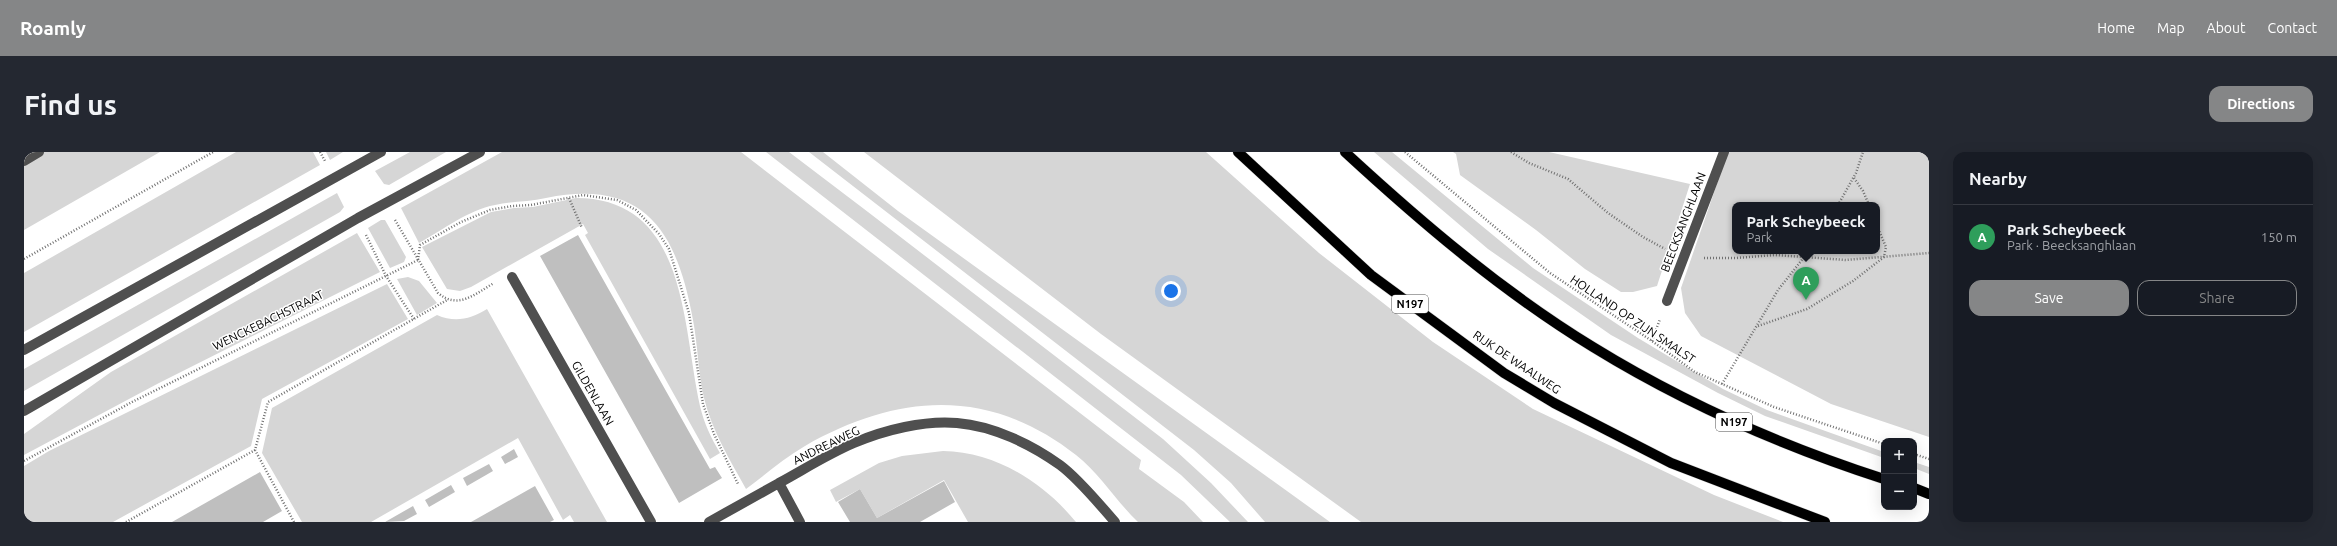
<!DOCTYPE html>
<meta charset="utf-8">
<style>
body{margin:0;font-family:Ubuntu,sans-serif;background:#242831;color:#f1f3f6}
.controls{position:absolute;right:12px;bottom:12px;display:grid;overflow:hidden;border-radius:8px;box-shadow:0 4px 16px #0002}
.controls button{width:36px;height:36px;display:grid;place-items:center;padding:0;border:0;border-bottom:1px solid #363941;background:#171b24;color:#f1f3f6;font:20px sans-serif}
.you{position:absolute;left:1147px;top:139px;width:14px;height:14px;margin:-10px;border:3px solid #fff;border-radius:50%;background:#1a73e8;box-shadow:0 0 0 6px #1a73e833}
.badge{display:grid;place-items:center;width:26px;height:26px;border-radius:50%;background:#858687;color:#fff;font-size:13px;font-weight:700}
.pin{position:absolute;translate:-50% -33px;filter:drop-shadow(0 1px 2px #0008)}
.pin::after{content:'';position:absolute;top:21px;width:14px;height:12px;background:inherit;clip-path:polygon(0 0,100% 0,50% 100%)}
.popup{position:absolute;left:1708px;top:50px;width:148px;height:52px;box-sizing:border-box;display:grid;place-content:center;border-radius:8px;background:#171b24;filter:drop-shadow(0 1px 3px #0005);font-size:13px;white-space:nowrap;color:#9ea1a6}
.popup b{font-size:15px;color:#f1f3f6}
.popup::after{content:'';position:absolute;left:50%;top:100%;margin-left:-8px;border:8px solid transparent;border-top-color:#171b24}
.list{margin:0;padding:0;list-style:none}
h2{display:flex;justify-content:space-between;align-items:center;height:52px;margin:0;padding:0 16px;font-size:17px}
h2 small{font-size:13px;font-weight:400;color:#9ea1a6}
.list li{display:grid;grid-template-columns:26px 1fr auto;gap:12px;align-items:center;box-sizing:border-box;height:64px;padding:0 16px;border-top:1px solid #363941}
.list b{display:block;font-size:15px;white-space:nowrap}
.list p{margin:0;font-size:13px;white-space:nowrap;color:#9ea1a6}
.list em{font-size:13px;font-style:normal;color:#9ea1a6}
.actions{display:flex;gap:8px;padding:12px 16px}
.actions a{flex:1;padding:9px 0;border:1px solid #858687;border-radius:12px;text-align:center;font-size:14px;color:#858687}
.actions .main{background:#858687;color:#fff}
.map{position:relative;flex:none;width:1905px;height:370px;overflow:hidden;border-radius:12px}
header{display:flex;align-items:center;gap:24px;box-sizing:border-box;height:56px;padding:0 20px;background:#858687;color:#fff}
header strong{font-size:19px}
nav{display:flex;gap:22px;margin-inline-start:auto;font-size:14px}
.intro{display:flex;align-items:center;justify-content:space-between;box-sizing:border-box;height:96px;padding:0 24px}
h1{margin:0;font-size:28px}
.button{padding:10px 18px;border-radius:12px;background:#858687;color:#fff;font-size:14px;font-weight:700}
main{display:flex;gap:24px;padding:0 24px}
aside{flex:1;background:#171b24;border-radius:12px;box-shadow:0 4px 16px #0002}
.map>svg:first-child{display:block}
.green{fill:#d6d6d6;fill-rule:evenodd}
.building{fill:#bfbfbf}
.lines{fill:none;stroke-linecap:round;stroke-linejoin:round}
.major-casing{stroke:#dbdbdb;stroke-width:11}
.path{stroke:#717171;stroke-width:2.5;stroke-dasharray:1 2;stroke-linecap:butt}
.minor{stroke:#4f4f4f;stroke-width:10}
.major{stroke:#000;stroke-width:10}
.labels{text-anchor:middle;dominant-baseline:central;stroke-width:3;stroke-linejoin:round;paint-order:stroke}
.shield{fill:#fff;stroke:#4c4c4c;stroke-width:1}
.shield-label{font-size:11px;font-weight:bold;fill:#000}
.street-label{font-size:12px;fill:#000;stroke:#fff}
</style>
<header>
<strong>Roamly</strong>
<nav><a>Home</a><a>Map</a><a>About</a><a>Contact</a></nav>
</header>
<div class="intro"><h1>Find us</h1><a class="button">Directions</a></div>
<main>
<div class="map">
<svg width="1905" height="370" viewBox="0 0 1905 370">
<rect width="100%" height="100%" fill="#fff"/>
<path class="green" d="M0,0h136l-136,78z
M212,0h77l7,13 -296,167v-59z
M302,0h17l-13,8z
M386,0h36l-57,33 -5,-1 -9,-13z
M478,0h239l400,308 -2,9 45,33 19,20h-65c-22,-21 -38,-48 -62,-67 -87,-68 -178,-62 -271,-9 -21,12 -40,29 -59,43 -16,-29 -34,-58 -42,-91 -6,-25 -6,-52 -11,-78 -16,-88 -48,-142 -147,-122 -17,4 -35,3 -51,7 -27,5 -52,25 -76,38l-18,-35z
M742,0h23l79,60 295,227 48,44 37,39h-18l-49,-47z
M785,0h14l75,59 432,311h-65l-34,-39 -37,-33z
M840,0h342l113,101 114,89 100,67 181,86 69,27h-422l-260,-188z
M1350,0h18l141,116 105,70 85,51 44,21 117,42v6l-119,-42 -47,-23 -107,-58 -123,-86z
M1429,0h96l141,32 -33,102 -24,6h-12l-36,-23 -49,-39 -76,-55 -4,-21z
M1704,0h201v285l-98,-33 -130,-68 -16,-23 -4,-25zM1711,53h142v46h-142z
M313,41l7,14 -4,5 -316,179v-22z
M552,46c112,0 106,128 124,208 4,17 11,32 20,47l-10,6 -125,-224 3,-2 -5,-9 -112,63 -11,4 -13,-2 -25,-42 69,-35 23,-4 19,-1z
M357,68h4l21,37 -2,5 -14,6 -22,-40z
M333,81l23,39 -221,111 -135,72v-21l87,-62z
M384,125l11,4 18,22 -20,12 -20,-36z
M363,132l21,35 -146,80 -11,47 -138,76h-89v-56l25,-15z
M463,157l120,213h-33l-4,-7 -7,5 -45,-82 -147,84h-69l-40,-69 10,-45 165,-93c18,8 34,4 50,-6z
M919,299c53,1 100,31 133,71h-108l-24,-42 -67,38 -17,-29 -24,13 -6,-12 49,-27 23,-7z
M1890,310l15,5v7l-15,-6z"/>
<path class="building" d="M554,83l132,234 5,-2 7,11 -43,25 -139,-247z
M490,297l4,8 -13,7 -4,-7z
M465,312l4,7 -26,15 -4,-8z
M236,320l22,39 -19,11h-91z
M920,329l11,21 -35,20h-70l-12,-20 22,-13 17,29z
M427,333l4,7 -26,15 -4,-7z
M511,334l19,34 -4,2h-79z
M389,354l4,8 -13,7 -19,1z"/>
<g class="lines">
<defs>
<path id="major" d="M1214,0l133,123 133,98 50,30 117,60 154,59
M1321,0c77,71 158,140 248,195 91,56 189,99 291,132
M1890,336l15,6"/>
</defs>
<use href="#major" class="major-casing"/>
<path class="path" d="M296,0l5,9
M1381,0l145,121 102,68 43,31 79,35 110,37
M1487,0l18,11 39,16 40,34 35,24 22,12
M1830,26l9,13 6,14
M545,46l13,30
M1814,53l18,-32 7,-21
M371,68l43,73c20,17 37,1 56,-10
M342,83l20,41 28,43
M1680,106h32l39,-3 71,5 83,-7
M0,107l189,-107
M394,108l2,-15 41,-23 29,-12 22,-4 19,-1 52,-10 34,5 19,10 23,24 10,15 20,64 14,91 11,30 24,50
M1734,174l49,-17 46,-28 31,-24 2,-10 -9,-21
M1628,189l8,-22
M1698,232l56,-94 31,-39
M1890,302l15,5
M0,309l108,-59 286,-142
M102,370l129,-72
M270,370l-39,-72 13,-48 179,-102"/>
<path class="minor" d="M0,9l15,-9
M488,125l139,245
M1643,149l57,-149
M0,198l357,-198
M0,259l334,-193 122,-66
M755,331c24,-13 49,-29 75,-40 30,-13 71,-23 103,-20 36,3 74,21 103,42 19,14 39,39 55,57
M685,370l70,-39 21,39"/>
<use href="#major" class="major"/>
</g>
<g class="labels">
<g class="shield">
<rect x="1368" y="143" width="36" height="18" rx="3"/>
<rect x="1692" y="261" width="36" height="18" rx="3"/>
</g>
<g class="shield-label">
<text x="1386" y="152">N197</text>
<text x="1710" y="270">N197</text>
</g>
<g class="street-label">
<text transform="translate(1659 70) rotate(-69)">BEECKSANGHLAAN</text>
<text transform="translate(1609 167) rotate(34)">HOLLAND OP ZIJN SMALST</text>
<text transform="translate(244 168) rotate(-26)">WENCKEBACHSTRAAT</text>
<text transform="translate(1493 210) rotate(34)">RIJK DE WAALWEG</text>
<text transform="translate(569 241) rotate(60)">GILDENLAAN</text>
<text transform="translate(802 293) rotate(-26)">ANDREAWEG</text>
</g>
</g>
</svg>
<div class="controls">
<button>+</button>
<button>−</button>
</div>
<div class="you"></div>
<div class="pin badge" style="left:1782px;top:148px;background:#2e9e5b">A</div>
<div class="popup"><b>Park Scheybeeck</b>Park</div>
</div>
<aside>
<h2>Nearby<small></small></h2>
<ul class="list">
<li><span class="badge" style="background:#2e9e5b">A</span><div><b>Park Scheybeeck</b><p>Park · Beecksanghlaan</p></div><em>150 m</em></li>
</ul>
<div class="actions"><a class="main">Save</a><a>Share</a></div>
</aside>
</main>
